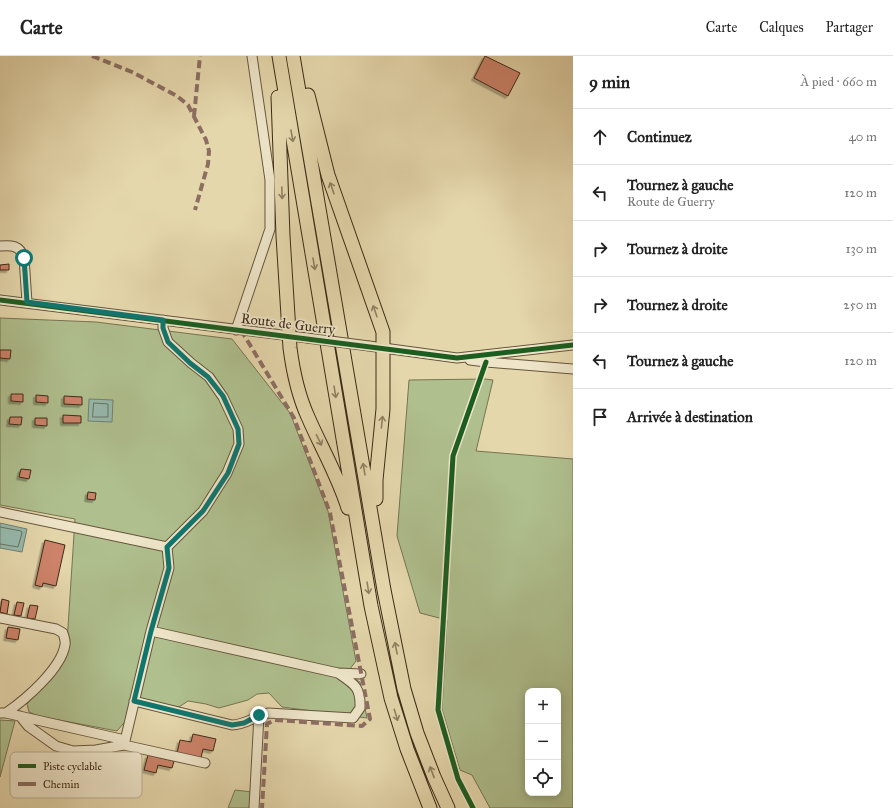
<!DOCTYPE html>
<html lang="fr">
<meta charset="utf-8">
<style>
body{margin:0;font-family:"IM FELL Great Primer",serif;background:#f2f2f2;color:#222}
.controls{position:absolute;right:12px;bottom:12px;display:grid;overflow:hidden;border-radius:8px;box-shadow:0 2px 10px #0003}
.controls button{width:36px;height:36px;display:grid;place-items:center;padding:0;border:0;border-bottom:1px solid #e0e0e0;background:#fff;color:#222;font:20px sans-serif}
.stop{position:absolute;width:12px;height:12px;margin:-9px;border:3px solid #0f766e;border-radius:50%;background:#fff}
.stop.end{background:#0f766e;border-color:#fff;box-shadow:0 1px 4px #0008}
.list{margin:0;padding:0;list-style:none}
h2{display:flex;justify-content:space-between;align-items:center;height:52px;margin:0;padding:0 16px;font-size:17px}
h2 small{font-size:13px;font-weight:400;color:#767676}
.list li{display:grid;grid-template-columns:26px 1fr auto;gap:12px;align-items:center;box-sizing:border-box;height:56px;padding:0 16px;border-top:1px solid #e0e0e0}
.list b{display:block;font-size:15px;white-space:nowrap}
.list p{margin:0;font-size:13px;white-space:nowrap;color:#767676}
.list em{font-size:13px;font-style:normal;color:#767676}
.icon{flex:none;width:22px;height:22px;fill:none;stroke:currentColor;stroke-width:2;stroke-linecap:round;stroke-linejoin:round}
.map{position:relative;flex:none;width:573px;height:752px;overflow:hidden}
header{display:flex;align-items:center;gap:24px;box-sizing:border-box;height:56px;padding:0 20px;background:#fff;border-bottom:1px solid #e0e0e0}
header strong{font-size:19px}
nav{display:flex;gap:22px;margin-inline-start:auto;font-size:14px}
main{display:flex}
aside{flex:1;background:#fff}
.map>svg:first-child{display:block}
.green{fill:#afbf8e;stroke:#767452;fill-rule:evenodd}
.water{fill:#96b9ad;stroke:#728071}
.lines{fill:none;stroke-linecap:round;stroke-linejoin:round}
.shore{stroke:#697262;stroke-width:1}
.building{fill:#cd836b;stroke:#3c2a17;filter:url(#shadow)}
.minor-casing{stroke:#66553c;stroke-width:11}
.highway-casing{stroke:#3c2a17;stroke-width:15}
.minor{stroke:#eee5c9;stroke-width:9}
.highway{stroke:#e5d7ac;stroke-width:13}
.minor-bridge-casing{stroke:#66553c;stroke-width:11;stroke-linecap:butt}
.minor-bridge{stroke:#eee5c9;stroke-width:9}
.quiet{stroke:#8d6e63;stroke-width:4;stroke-dasharray:8 4;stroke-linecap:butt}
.cycleway-casing{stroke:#eee5c9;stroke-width:8}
.cycleway{stroke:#1b5e20;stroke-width:5}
.oneway{stroke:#908062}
.route{stroke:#0f766e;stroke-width:5}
.labels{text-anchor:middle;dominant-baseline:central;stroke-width:3.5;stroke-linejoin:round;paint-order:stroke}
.street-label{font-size:14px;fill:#3c2a17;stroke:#eee5c9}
.key{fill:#eee5c9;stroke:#b9ad94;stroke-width:1}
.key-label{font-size:11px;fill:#3c2a17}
</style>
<header>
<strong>Carte</strong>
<nav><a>Carte</a><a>Calques</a><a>Partager</a></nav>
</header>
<main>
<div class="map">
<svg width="573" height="752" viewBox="0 0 573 752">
<defs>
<filter id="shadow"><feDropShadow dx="-2.5" dy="2.5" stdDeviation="0" flood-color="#0004"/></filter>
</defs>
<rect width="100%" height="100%" fill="#e5d7ac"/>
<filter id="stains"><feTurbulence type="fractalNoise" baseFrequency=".005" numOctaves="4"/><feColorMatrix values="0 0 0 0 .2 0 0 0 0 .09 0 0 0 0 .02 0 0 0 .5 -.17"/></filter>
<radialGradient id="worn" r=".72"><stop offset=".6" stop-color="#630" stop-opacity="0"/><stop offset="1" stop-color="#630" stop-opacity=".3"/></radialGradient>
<path class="green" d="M0,262l96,4 136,17 58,74 38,98 28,150 -10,13 14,8 7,36 -85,-11 -13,-14 -12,1 -9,6 -29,8 -13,-4 -18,-3 -9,6 -37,-5 -25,29 -79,-15 -9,-4 -2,-8 39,-46 9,-139 -75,-14z
M485,323l8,1 -17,71 97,8v349h-83l-18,-33 -12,-5 -18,-61 5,-89 -27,-7 -23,-77 12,-156zM528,635h30v102h-30z
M0,664l15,1 -15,56z
M235,734l17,2 -1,16h-23z"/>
<path class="water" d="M89,343l24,1 -1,22 -24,-1z
M0,467l27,6 -5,23 -22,-4z"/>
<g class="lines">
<path class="shore" d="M94,347l14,1v13h-15z
M0,471l21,4 1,2 -4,14 -18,-3"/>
</g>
<path class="building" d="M485,0l35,17 -12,23 -34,-18z
M9,208v6h-9v-5z
M0,294h11l-1,9 -10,-1z
M11,338h12v8l-12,-1z
M36,339l12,1v7l-12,-1z
M64,340l18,1v8l-18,-1z
M63,359l18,1v7h-18z
M10,361h12l-1,8 -12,-1z
M35,362h12v8l-12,-1z
M21,413l10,1 -2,9 -10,-2z
M88,436l8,1 -1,7 -8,-1z
M45,484l20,5 -9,41 -13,-3 -1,4 -7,-2z
M2,543l7,2 -2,13 -7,-2z
M17,546l7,1 -3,13 -7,-1z
M30,549l8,1 -3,13 -8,-1z
M8,571l12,2 -2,11 -12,-2z
M193,678l23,5 -3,12 -10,-2 -2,9 -24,-5 3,-13 11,2z
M148,699l26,6 -2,7 -14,-3 -2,8 -12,-3z"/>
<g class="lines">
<defs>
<path id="minor" d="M0,190c11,-1 20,-1 24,12l3,44
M0,244l307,38
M236,274l34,-101v-49l-18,-124
M369,290l88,12 116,-13
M470,304l16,2 87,7
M0,456l167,35
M0,562l56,11 7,4c1,4 3,8 2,12 -4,24 -39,54 -59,68
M151,575l187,42 23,1
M134,645l98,24c13,0 24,-9 36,-12l85,5 7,-10c1,-21 -6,-24 -22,-35
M0,657h6l119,27
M20,660l8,10 28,20 17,5 23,-1 28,-5 81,18
M124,689l27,-114 18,-63 -2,-21 36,-36 24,-38 12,-29 -1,-15 -15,-32 -14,-20 -18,-14 -23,-21 -5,-14v-8
M70,694l-10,10 20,21c8,2 12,-2 13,-9l-11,-16 -2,-5
M254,752l5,-93"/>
<path id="highway" d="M279,0l92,550 20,92 16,51 23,59
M293,0l91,534 20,99 13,44 17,44 14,31
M308,39l20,80 55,157v77l-7,71v19
M278,41l5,139 7,112c3,23 8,47 18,69 13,30 30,59 40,91"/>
</defs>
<use href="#minor" class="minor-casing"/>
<use href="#highway" class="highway-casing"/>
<use href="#minor" class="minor"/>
<use href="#highway" class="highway"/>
<defs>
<path id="minor-bridge" d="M307,282l62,8"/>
</defs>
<use href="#minor-bridge" class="minor-bridge-casing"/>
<use href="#minor-bridge" class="minor-bridge"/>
<path class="quiet" d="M92,0l40,16 45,24 11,9 18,35 3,11 -1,13 -13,46
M194,60l6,-60
M241,274l53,88 36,95 40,206 -8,7 -87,-6 -8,4 -5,84"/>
<defs>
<path id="cycleway" d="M0,244l457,58 116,-13
M473,752l-15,-29 -20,-69 15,-254 33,-94"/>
</defs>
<use href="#cycleway" class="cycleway-casing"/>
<use href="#cycleway" class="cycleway"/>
</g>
<defs><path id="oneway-shaft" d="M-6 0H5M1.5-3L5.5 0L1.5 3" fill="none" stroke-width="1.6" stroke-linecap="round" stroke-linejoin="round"/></defs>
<g class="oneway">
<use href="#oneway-shaft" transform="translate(292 80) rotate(80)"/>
<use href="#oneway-shaft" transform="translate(332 132) rotate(-109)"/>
<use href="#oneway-shaft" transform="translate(282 137) rotate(88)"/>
<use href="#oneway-shaft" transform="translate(314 208) rotate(80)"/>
<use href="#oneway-shaft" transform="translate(375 255) rotate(-109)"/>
<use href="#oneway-shaft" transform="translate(335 336) rotate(81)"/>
<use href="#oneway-shaft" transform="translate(382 366) rotate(-84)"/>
<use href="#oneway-shaft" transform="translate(319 384) rotate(64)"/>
<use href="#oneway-shaft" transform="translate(364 413) rotate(-100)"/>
<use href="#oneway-shaft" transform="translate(368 532) rotate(81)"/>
<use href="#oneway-shaft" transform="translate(396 592) rotate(-101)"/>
<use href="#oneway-shaft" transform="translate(396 659) rotate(73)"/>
<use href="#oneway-shaft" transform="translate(432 716) rotate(-111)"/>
</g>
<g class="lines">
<path class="route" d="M24,202l3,44 136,18v8l5,14 22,21 18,14 15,19 15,33 1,15 -11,29 -25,38 -36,36 2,21 -18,63 -17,70 98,24 12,-2 15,-8"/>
</g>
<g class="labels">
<g class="street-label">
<text transform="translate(288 268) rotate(7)">Route de Guerry</text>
</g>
</g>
<rect x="10" y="696" width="132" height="46" rx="6" class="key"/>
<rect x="18" y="708" width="18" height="4" fill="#1b5e20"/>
<rect x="18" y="726" width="18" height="4" fill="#8d6e63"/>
<g class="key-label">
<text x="43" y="714">Piste cyclable</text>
<text x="43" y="732">Chemin</text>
</g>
<rect width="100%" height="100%" filter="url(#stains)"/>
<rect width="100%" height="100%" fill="url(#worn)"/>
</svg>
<div class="controls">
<button>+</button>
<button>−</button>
<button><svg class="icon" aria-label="locate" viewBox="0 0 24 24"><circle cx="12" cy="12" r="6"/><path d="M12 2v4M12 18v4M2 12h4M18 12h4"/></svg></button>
</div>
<div class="stop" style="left:24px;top:202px"></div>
<div class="stop end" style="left:259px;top:659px"></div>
</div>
<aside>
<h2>9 min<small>À pied · 660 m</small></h2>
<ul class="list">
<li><svg class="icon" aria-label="ahead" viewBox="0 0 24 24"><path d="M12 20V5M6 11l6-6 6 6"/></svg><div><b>Continuez</b></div><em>40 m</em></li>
<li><svg class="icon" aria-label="left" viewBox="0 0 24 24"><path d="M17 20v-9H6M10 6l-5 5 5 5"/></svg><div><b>Tournez à gauche</b><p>Route de Guerry</p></div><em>120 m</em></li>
<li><svg class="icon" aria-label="right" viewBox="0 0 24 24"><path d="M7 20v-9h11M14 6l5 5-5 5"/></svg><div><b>Tournez à droite</b></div><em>130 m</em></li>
<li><svg class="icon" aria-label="right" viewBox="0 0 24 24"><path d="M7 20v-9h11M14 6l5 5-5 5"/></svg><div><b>Tournez à droite</b></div><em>250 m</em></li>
<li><svg class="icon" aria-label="left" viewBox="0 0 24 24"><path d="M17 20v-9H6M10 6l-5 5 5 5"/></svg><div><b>Tournez à gauche</b></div><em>120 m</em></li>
<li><svg class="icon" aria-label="arrive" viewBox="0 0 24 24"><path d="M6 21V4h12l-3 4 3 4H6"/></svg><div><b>Arrivée à destination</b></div></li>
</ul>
</aside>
</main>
